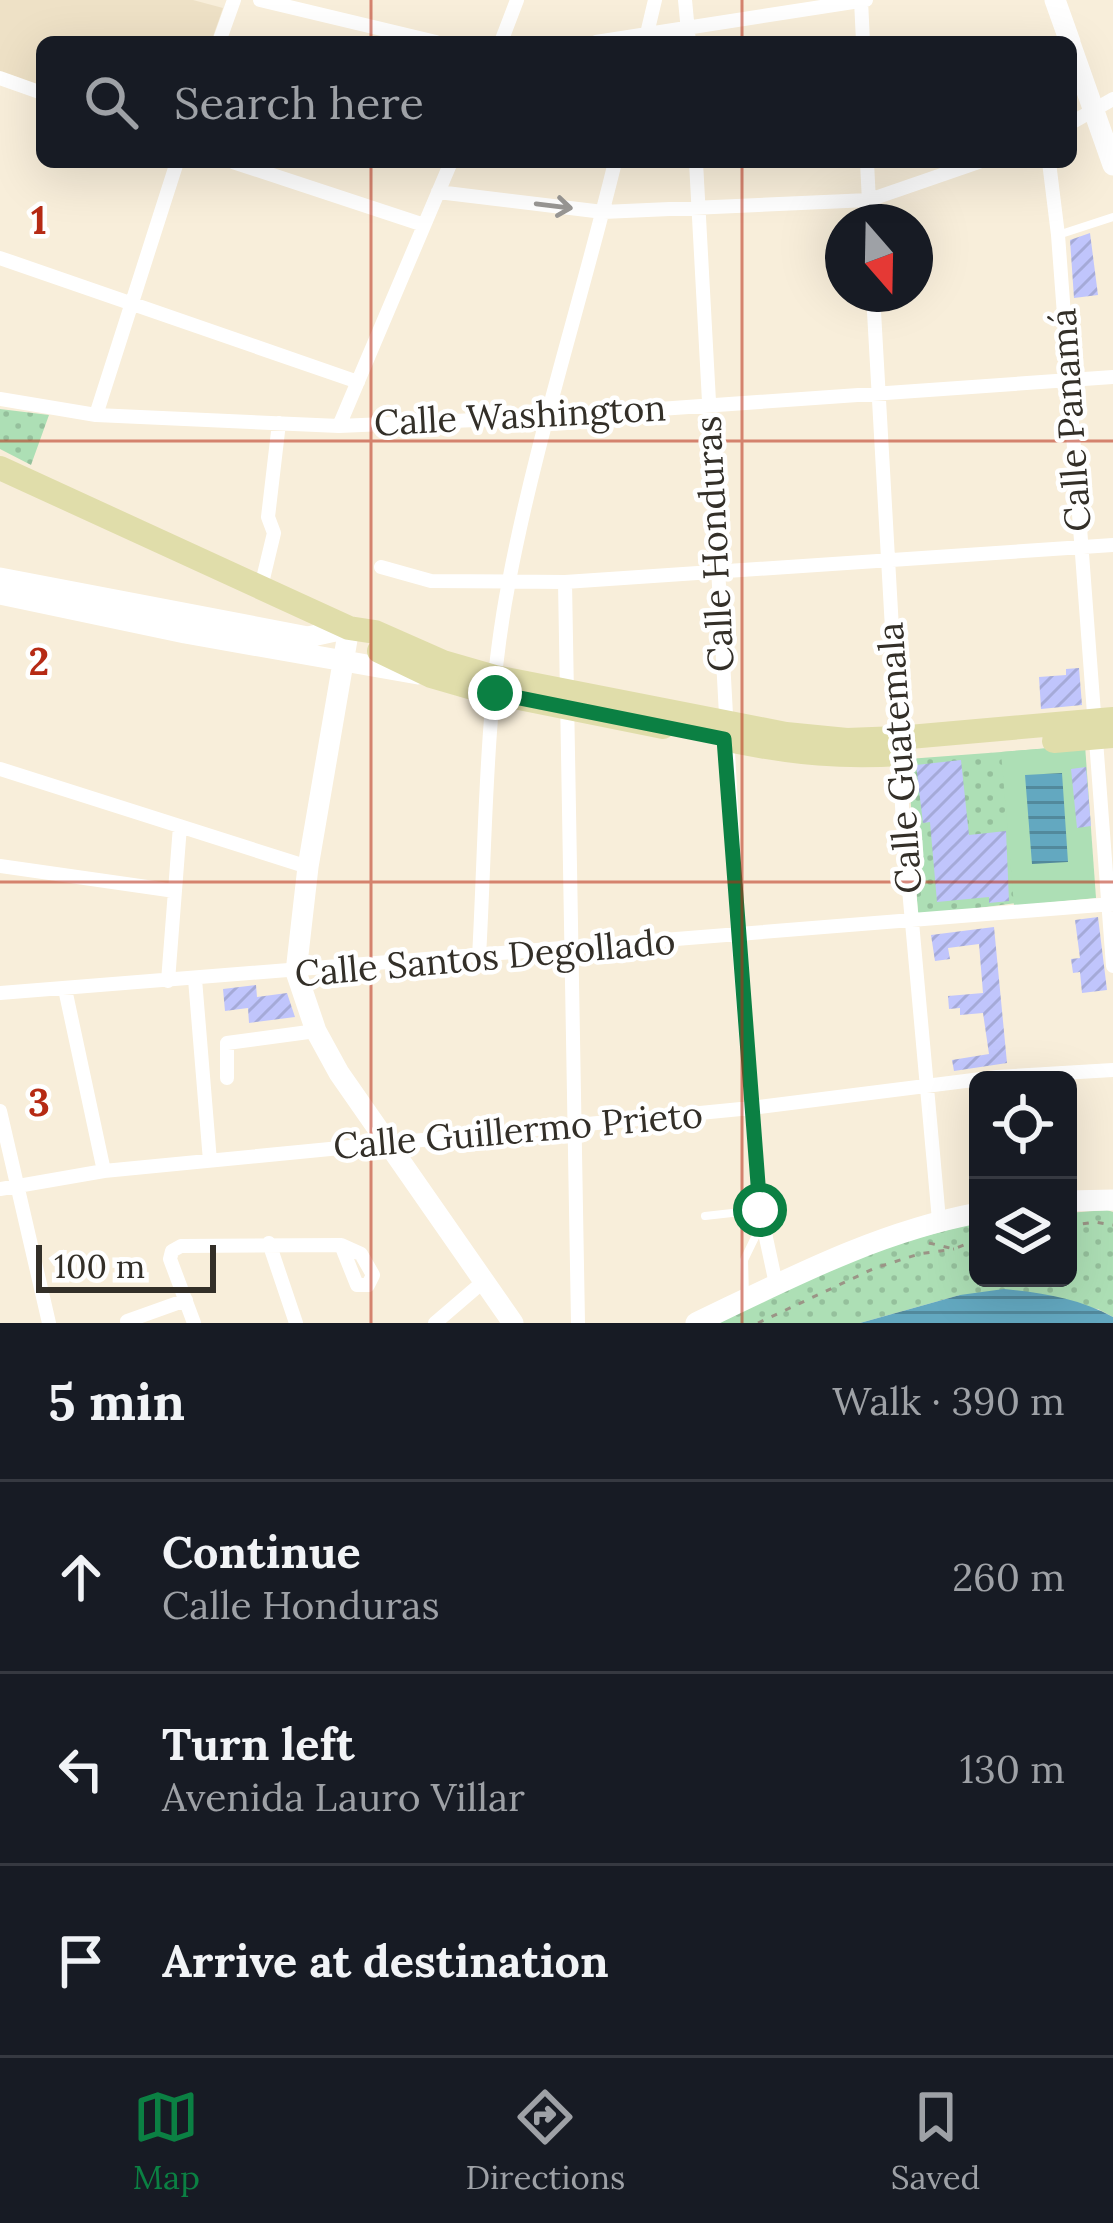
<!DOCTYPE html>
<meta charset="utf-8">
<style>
body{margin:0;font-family:Lora,serif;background:#242831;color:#f1f3f6}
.controls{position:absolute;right:36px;bottom:36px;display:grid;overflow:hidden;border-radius:18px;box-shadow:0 12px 48px #0002}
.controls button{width:108px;height:108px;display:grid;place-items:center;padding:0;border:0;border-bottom:3px solid #363941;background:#171b24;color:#f1f3f6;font:60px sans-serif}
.compass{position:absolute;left:825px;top:204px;width:108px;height:108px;border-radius:50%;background:#171b24;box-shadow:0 12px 48px #0002;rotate:160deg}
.scale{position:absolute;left:36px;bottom:30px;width:180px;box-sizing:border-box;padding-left:12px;border:6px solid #332f28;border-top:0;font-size:33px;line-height:42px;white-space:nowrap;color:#332f28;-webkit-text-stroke:9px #fff;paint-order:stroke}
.stop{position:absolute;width:36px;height:36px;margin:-27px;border:9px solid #0b8043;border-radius:50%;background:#fff}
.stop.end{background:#0b8043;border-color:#fff;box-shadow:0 3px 12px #0008}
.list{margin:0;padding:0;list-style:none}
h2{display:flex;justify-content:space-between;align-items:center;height:156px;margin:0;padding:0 48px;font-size:51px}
h2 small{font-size:39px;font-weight:400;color:#9ea1a6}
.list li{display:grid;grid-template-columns:78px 1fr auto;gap:36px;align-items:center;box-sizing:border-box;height:192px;padding:0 48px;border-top:3px solid #363941}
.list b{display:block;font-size:45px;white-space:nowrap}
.list p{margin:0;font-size:39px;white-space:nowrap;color:#9ea1a6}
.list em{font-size:39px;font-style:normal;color:#9ea1a6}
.icon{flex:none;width:66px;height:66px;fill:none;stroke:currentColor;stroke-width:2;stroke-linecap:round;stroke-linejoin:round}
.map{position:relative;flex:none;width:1113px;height:1323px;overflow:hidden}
.search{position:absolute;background:#171b24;box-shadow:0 12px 48px #0002;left:36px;right:36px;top:36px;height:132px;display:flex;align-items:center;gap:30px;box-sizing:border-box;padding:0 42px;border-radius:18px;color:#9ea1a6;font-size:45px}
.sheet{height:732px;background:#171b24}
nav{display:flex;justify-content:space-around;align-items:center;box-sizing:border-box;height:168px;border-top:3px solid #363941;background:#171b24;font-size:33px;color:#9ea1a6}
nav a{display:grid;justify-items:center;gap:6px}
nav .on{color:#0b8043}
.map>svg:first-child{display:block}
.built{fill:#eee1c6}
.grass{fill:url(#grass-dots)}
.pitch{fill:#addfb5}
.water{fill:url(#water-rules)}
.building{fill:url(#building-hatch)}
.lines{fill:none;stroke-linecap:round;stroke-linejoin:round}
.path{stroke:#9b9486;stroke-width:3;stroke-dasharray:6 9;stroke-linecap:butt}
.lane{stroke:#fff;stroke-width:8}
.street{stroke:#fff;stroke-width:14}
.secondary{stroke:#fff;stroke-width:21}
.primary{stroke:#e0ddaa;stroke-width:24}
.oneway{stroke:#999794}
.route{stroke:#0b8043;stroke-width:15}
.grid{fill:none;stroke:#b62a14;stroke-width:3;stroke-opacity:0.55}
.labels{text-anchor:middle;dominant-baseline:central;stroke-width:9;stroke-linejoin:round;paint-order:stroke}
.street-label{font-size:36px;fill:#332f28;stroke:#fff}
.grid-label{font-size:39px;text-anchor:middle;font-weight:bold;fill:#b62a14;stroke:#fff;stroke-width:9;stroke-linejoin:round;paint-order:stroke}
</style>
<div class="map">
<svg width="1113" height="1323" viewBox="0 0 1113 1323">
<defs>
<pattern id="grass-dots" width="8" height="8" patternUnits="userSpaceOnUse" patternTransform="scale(3)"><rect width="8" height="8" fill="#addfb5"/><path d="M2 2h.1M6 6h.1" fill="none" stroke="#95c09c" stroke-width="1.8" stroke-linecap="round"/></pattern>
<pattern id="water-rules" width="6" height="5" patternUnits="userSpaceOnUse" patternTransform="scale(3)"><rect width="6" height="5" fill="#63a8c0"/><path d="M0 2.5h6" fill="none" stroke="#52899c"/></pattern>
<pattern id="building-hatch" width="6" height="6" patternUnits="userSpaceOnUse" patternTransform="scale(3)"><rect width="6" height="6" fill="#c0c5fc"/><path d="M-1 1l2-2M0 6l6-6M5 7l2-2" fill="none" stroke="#a5aad8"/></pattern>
</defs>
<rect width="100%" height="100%" fill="#f8eeda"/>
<path class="built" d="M0,0h193l30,8 -12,34h-169v51l-42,-12z"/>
<path class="grass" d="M0,409l49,6 -18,50 -31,-16z
M1080,746l10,147 -172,23 -10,-157z
M1107,1210l6,2v105l-15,-8 -138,-14 -100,28h-144l141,-69 121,-32v56h90v-65z"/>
<path class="pitch" d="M1085,745l11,153 -82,8 -13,-154z"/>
<path class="water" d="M1062,773l6,89 -36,2 -7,-89z
M1004,1289c39,4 74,9 109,28v6h-253l100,-28z"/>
<path class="building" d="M1090,233l8,62 -24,3 -4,-58z
M1079,668l3,37 -41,4 -2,-32 27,-2v-6z
M961,760l8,75 37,-4 3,70 -20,2v-6l-52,5 -7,-80 -7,1 -7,-58z
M1086,767l5,59 -14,2 -6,-59z
M1098,917l9,73 -25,3 -2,-21 -7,1 -2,-14 9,-1 -5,-38z
M994,927l13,136 -53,8 -2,-11 37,-6 -6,-41 -23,2v-7l-11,1 -1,-13 35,-3 -4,-49 -31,4 2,11 -15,2 -4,-26z
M256,985l1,12 30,-4 8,24 -46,6 -1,-15 -23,3 -2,-22z"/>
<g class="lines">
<path class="path" d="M1068,1226l27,-4 18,3
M929,1243l25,6 24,-10
M758,1323l117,-55 44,-14 35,-5"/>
<path class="lane" d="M1058,235l55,-18
M705,1216l54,-6
M745,1298l-1,-38 16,-33"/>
<path class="street" d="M260,0l176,42
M685,0l4,42
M861,0l2,42
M219,42l15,-42
M501,42l16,-42
M596,42l270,-42
M645,42l10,-42
M0,78l42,15
M1071,123l42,-24
M233,162l191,63
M696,162l42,774 22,274 16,74
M867,162l3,60
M1049,162l9,73 55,731
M438,192l165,20 266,-12 110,-38
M0,258l358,124
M873,294l30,529 36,397
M0,399l96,16 243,11 207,-9 567,-40
M96,415l81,-253
M339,426l112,-264
M381,567l50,14 134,1 548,-37
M565,582l13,741
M261,587l13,-54 -6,-16 11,-94
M0,769l308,98
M0,866l175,25
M479,957c7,-125 6,-253 30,-376 27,-142 72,-279 106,-419
M195,979l15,182
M168,981l12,-155
M65,989l39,182
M0,993l1113,-89
M227,1078v-35l89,-12
M0,1111l49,212
M0,1189l104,-18 647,-63 246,-31 116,-7
M269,1243l27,80
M127,1321l59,-21
M194,1323l-24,-64 2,-8 9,-5 160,-1 20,9 12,21 -5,10h-11l-16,-40
M435,1323l49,-42"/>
<path class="secondary" d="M1055,0l15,42
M1071,46l42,119
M0,578l308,59 41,-9 -41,239 -12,105 20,59 23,42 174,250
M0,594l185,39 233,41
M1068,1201l45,-1
M696,1323c92,-44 181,-91 282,-110"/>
<path class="primary" d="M0,468l349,160 26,4 68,30 52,15 291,57 61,6 51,-2 215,-19
M379,651l52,25 38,11
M509,696l154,31
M1054,741l59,-5
M738,742c56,11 105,16 162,12"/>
</g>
<defs><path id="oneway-shaft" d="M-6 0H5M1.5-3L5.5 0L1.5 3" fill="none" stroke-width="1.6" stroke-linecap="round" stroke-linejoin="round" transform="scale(3)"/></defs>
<use class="oneway" href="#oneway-shaft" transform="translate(554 206) rotate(7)"/>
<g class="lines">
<path class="route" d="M495,693l229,46 36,471"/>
</g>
<path class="grid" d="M371,0v42M742,0v42M371,162v1161M742,162v1161M0,441h1113M0,882h1113"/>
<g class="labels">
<g class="street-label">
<text transform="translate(520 415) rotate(-3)">Calle Washington</text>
<text transform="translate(1070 420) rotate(-94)">Calle Panamá</text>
<text transform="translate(714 544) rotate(-93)">Calle Honduras</text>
<text transform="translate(899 758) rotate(-94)">Calle Guatemala</text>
<text transform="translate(485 957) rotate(-5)">Calle Santos Degollado</text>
<text transform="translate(518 1130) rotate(-5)">Calle Guillermo Prieto</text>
</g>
</g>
<g class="grid-label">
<text x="39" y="234">1</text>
<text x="39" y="675">2</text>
<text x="39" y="1116">3</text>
</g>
</svg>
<div class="controls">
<button><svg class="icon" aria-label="locate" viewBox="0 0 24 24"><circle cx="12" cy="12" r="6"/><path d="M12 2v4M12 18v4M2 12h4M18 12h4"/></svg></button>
<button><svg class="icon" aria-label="layers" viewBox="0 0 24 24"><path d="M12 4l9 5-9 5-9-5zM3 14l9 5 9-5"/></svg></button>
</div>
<svg class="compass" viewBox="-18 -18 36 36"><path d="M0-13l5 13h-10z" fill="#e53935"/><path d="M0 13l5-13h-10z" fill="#9ea1a6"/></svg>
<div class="scale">100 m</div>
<div class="stop" style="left:760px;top:1210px"></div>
<div class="stop end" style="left:495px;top:693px"></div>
<div class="search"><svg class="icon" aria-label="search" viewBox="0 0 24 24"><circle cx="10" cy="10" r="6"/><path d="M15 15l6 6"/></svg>Search here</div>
</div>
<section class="sheet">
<h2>5 min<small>Walk · 390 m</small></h2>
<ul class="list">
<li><svg class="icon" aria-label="ahead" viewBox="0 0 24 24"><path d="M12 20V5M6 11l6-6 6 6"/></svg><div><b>Continue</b><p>Calle Honduras</p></div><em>260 m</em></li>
<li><svg class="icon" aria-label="left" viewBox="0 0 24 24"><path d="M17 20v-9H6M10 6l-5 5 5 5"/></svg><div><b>Turn left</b><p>Avenida Lauro Villar</p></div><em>130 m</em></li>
<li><svg class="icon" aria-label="arrive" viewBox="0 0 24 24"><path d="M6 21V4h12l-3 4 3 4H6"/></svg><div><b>Arrive at destination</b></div></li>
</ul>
</section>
<nav>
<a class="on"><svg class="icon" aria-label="map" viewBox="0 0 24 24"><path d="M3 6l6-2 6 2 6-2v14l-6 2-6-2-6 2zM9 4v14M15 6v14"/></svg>Map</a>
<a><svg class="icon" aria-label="directions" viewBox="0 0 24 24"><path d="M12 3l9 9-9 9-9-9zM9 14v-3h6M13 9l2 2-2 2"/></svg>Directions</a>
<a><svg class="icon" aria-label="saved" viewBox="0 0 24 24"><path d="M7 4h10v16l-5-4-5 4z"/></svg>Saved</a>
</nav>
